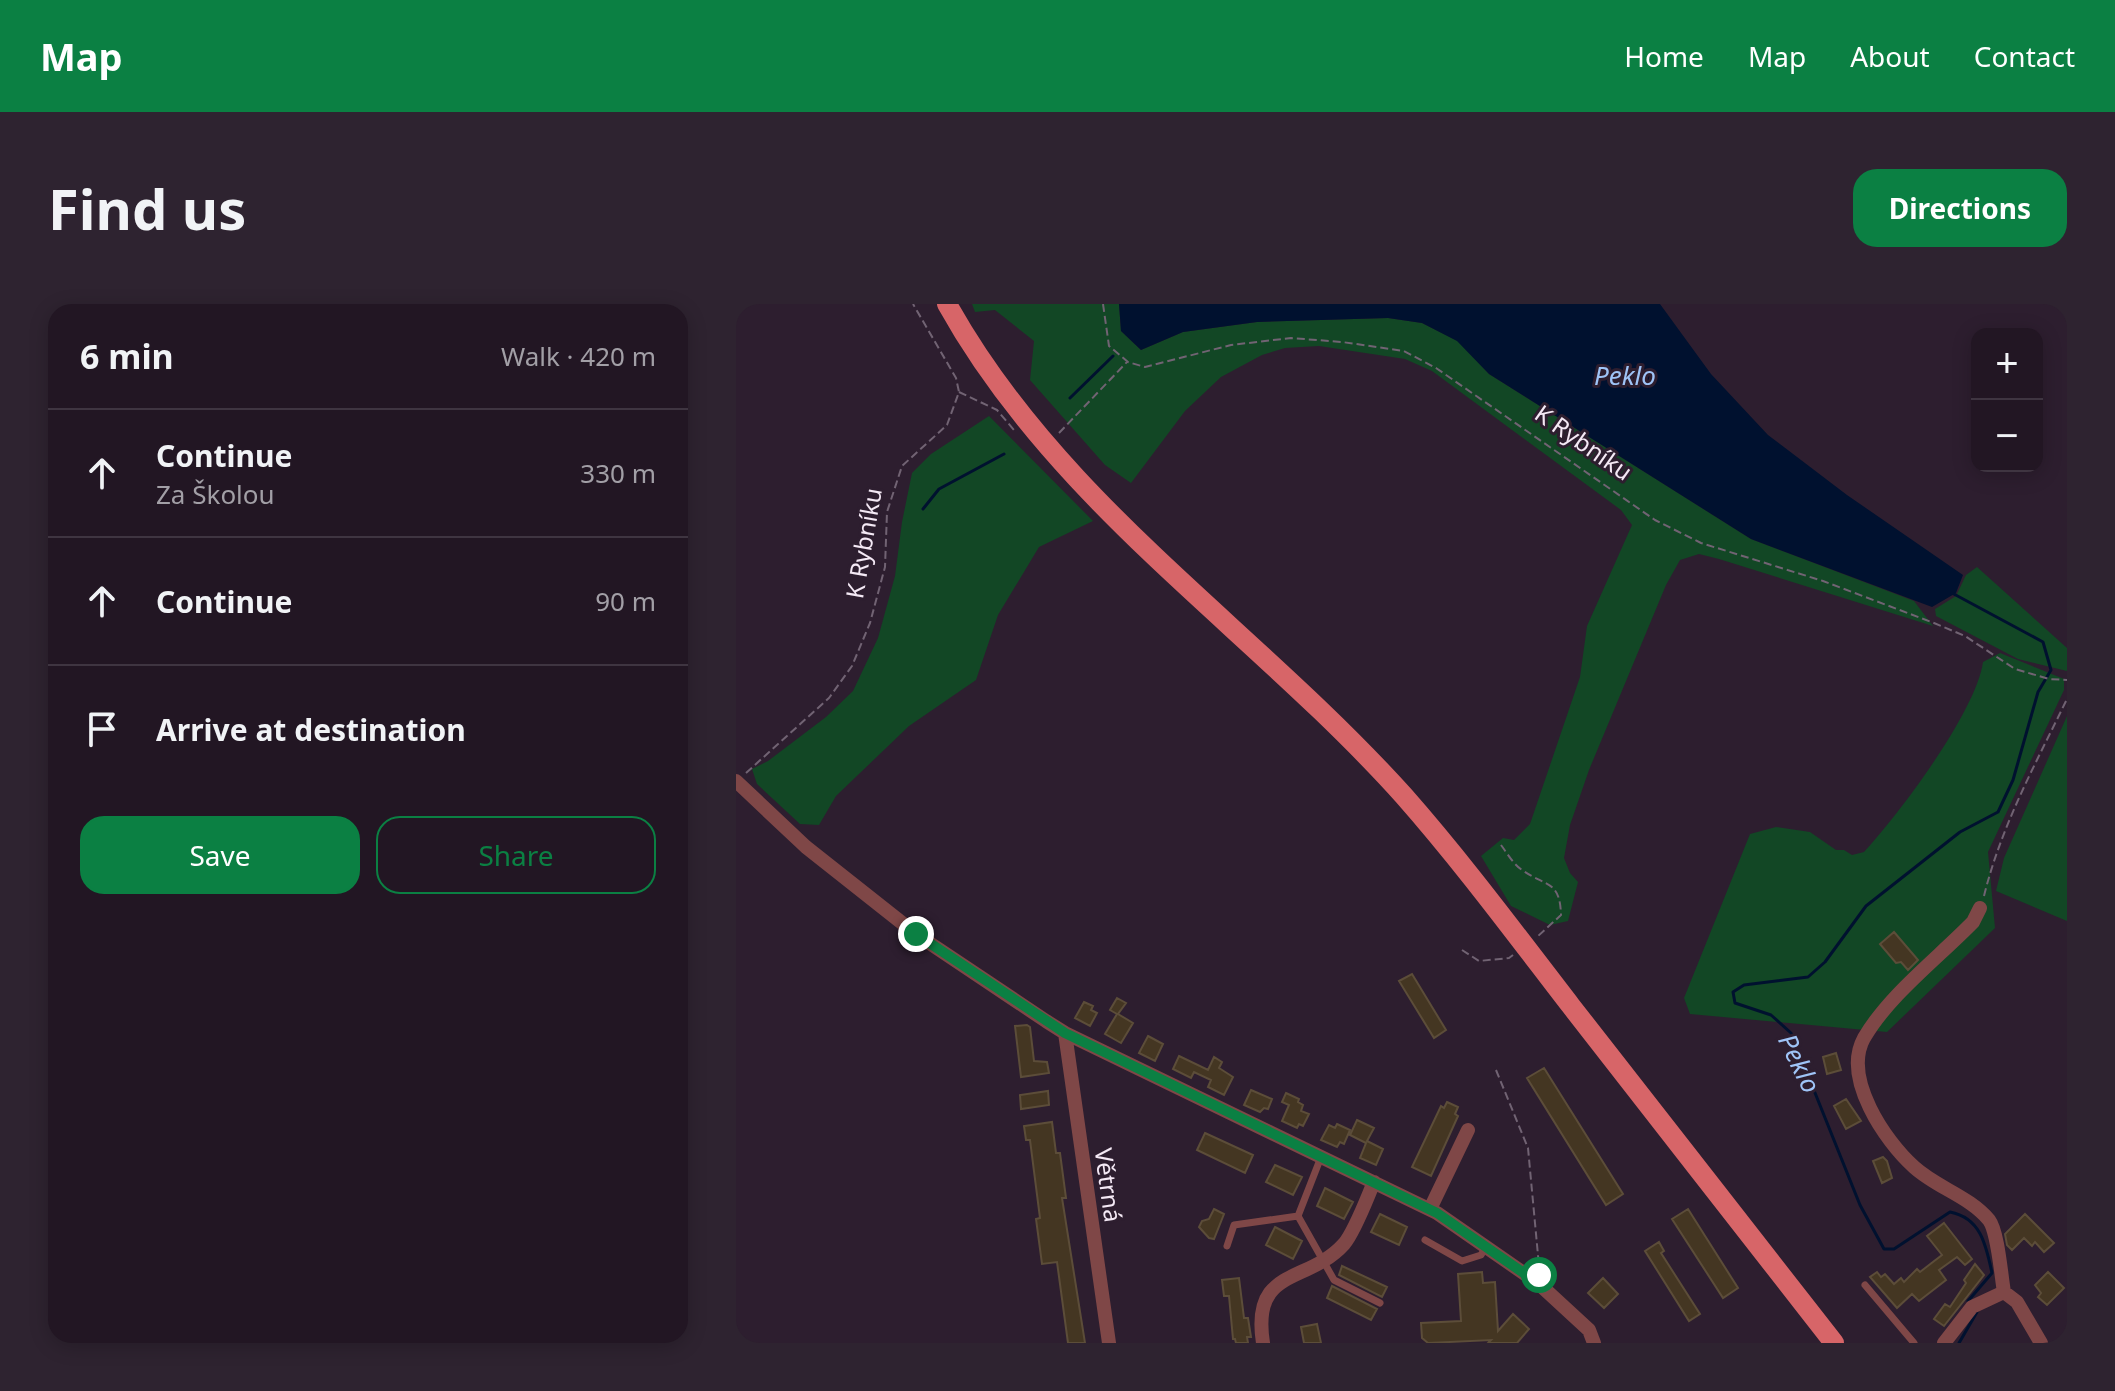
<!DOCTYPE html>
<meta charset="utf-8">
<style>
body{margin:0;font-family:"Noto Sans",sans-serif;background:#2e2330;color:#f1f3f6}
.controls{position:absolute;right:24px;top:24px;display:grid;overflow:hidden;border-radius:16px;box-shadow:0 4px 20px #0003}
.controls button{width:72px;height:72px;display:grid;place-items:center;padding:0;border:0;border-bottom:2px solid #3f3541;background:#221623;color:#f1f3f6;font:40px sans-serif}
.stop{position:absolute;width:24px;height:24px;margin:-18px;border:6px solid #0b8043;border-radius:50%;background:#fff}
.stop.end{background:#0b8043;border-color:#fff;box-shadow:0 2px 8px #0008}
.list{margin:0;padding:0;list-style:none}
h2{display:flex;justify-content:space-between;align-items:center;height:104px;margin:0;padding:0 32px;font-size:34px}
h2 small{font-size:26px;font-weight:400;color:#a29fa6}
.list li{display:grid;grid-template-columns:52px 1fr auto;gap:24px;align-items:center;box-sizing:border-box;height:128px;padding:0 32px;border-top:2px solid #3f3541}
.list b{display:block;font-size:30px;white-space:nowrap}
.list p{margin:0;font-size:26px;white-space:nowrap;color:#a29fa6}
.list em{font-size:26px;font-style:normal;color:#a29fa6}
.actions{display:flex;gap:16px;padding:24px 32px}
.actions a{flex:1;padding:18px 0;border:2px solid #0b8043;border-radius:24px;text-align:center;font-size:28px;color:#0b8043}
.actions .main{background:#0b8043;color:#fff}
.icon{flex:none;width:44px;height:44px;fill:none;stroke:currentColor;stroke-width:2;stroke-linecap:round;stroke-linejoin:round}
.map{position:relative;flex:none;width:1331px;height:1039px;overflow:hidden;border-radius:24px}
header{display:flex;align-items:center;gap:48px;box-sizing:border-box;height:112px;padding:0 40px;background:#0b8043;color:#fff}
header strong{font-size:38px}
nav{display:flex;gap:44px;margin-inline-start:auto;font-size:28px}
.intro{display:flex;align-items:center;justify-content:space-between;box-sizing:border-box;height:192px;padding:0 48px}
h1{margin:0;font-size:56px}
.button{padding:20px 36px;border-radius:24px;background:#0b8043;color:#fff;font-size:28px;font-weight:700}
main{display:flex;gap:48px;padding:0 48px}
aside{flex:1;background:#221623;border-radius:24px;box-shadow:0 4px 20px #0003}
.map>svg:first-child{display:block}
.green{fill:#124725}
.water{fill:#00112f}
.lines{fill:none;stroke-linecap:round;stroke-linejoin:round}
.stream{stroke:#00112f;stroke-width:3}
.building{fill:#443622;stroke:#5c4d39;stroke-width:2}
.path{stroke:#716373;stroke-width:2;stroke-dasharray:8 4;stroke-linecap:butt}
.service{stroke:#7f4747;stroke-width:7}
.minor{stroke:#7f4747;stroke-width:14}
.primary{stroke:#d76568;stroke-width:20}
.route{stroke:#0b8043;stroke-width:10}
.labels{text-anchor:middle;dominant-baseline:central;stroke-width:6;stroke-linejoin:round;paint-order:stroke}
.street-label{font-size:24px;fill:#f4e9f5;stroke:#2d1e2f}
.water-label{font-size:26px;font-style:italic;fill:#9fc4f7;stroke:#2d1e2f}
</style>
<header>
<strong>Map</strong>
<nav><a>Home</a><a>Map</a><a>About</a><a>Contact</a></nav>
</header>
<div class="intro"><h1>Find us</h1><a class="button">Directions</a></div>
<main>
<aside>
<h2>6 min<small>Walk · 420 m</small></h2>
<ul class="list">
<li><svg class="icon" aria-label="ahead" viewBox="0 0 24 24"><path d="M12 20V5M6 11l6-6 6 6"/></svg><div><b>Continue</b><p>Za Školou</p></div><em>330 m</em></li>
<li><svg class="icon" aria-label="ahead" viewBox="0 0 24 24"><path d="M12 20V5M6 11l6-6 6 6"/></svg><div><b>Continue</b></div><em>90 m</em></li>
<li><svg class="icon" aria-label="arrive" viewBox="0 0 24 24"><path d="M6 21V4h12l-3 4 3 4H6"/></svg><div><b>Arrive at destination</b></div></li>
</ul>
<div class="actions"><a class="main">Save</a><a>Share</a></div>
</aside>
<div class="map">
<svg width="1331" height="1039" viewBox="0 0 1331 1039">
<rect width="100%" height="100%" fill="#2d1e2f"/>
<path class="green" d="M236,0h147l2,27 20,19 42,-18 74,-10 131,-4 34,5 36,18 31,33 262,165 163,62 19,25 -214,-67 -20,-5 -19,6 -14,25 -77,185 -19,55 -6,33 6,15 8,9 -10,39 -18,4 -39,-19 -30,-50 22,-18 11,2 16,-16 50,-147 7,-51 45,-101 -11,-15 -189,-139 -27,-12 -86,-13 -34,2 -23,7 -41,22 -36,34 -54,72 -26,-18 -75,-85 4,-39 -39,-31 -20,2z
M253,112l104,105 -54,26 -41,68 -22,65 -67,46 -73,70 -17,29 -19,-1 -43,-40 -5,-15 16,-8 58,-44 27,-26 25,-53 17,-62 7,-54 10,-49 19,-19z
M1241,263l90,81v23l-49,-12 -82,-43 -1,-7 21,-13 10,-21z
M1264,349l64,26v11l-76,162 7,76 -108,104 -197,-18 -6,-16 66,-164 26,-7 34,5 26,18h8l8,5 12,-3c35,-38 112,-140 119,-190z
M1331,412v205l-71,-30 8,-33z"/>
<path class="water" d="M383,0h541l51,70 57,61 79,60 116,80 -7,18 -24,14 -181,-68 -262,-165 -32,-33 -35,-18 -34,-5 -131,4 -74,10 -42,18 -20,-19z"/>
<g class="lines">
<path class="stream" d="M334,94l43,-42
M187,205l16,-20 65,-35
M1216,289l91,49 8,28 -13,22 -25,88 -15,32 -38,20 -94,74 -41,56 -17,15 -64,8 -11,7 2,11 36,12 20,18 69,172 24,44h10l56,-37c31,6 36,33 42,61l-24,28 2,2
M1223,1039l18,-31"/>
</g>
<path class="building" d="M1158,628l24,28 -10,10 -7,-8 -5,1 -16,-19z
M676,670l34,56 -12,8 -35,-57z
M381,694l9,5 -8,11 15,9 -12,20 -16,-9 12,-20 -7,-4z
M348,698l9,4 -2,4 6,3 -7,13 -15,-8z
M291,721l3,2 4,34 13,1 2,11 -28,4 -6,-51z
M412,732l15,8 -8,17 -16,-8z
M1100,749l5,17 -14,4 -4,-17z
M443,752l29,14 6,-13 8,5 -3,6 14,9 -9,18 -16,-8 3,-7 -17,-8 -3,6 -18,-9z
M808,764l79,126 -17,11 -79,-127z
M515,786l21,9 -4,10 -4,-1 -4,4 -16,-7z
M312,787l1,14 -28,4 -1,-14z
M550,789l13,6 -1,3 5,3 -2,6 8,3 -6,12 -4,-2 -2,4 -15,-7 7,-16 -7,-3z
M1110,795l15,22 -15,8 -12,-23z
M711,798l11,5 -3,7 3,2 -27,60 -19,-9 29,-61 3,2z
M621,816l17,8 -7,13 16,8 -7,16 -16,-7 6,-15 -16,-8z
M316,818l4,31h4l6,45h-4l23,145h-17l-11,-81 -15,2 -6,-45 4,-1 -10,-78h-4l-2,-14z
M601,820l13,6 -6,14 -4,-2 -3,5 -16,-7 8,-15 6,3z
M469,829l48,22 -8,18 -48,-23z
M1147,853l4,4 5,17 -10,5 -9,-22z
M539,861l27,12 -9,18 -27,-13z
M589,884l28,14 -9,17 -27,-13z
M478,905l10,5 -10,25 -5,-1 -10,-11 3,-6 7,-2z
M952,905l50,79 -15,10 -51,-79z
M644,910l27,13 -8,18 -28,-13z
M1289,910l29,29 -10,9 -9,-10 -3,4 -8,-8 -12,12 -5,-5 -2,-11z
M1208,919l28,36 -7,6 -8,-8 -18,13 7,10 -27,21 -7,-7 -15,14 -27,-31 7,-5 4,5 4,-3 9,10 7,-6 3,4 13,-13 3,3 9,-7 13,-10 -15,-19z
M539,923l27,14 -9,18 -27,-14z
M923,938l5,9 -3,2 39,61 -11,7 -44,-70z
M1239,960l9,11 -40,51 -10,-7 11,-15 5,3 16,-24 -2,-3z
M606,962l45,21 -5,10 -43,-22z
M746,968l1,11 12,-1 3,49 15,-17 16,15 -12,14h-29l3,-3 -63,3 -6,-5 -1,-15 40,-2 -3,-47z
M1312,968l16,16 -17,17 -9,-8 3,-4 -6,-8z
M503,974l5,40h4l3,19h-4l1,6h-12l-1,-4h-2l-4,-43h-5l-2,-16z
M867,974l15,16 -14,14 -16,-15z
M596,982l45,23 -6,11 -44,-22z
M581,1020l4,19h-17l-3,-16z"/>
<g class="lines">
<path class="path" d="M367,0l6,42 19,16 17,5 86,-22 60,-7 51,4 62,9 32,17 219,152 46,23 122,38 111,42 31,13 50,33 34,10 18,1
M223,88l38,18 17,20
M323,129l68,-71
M10,469l83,-75 23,-32 18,-43 15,-56 2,-55 15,-46 45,-41 12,-33 -3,-14 -43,-74
M765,541c6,8 12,19 21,25 24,17 38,10 39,45l-24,22
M1248,592c17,-70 52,-133 83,-197
M726,646l17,11 30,-3 4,-3
M760,766l32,78 11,118"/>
<path class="service" d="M562,912l23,-59
M689,936l37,21 19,-6 6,-10
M491,942l7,-21 64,-9 36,64 46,23
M1129,981l49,58"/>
<path class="minor" d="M0,477l70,66 110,87 130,87 19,12 372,180 101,70 51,47 5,13
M1244,604l-7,14c-35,36 -84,73 -109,116 -22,40 21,103 50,129 23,21 55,29 75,53 9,12 12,55 15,72l13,10 24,41
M329,729l44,310
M694,905l38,-79
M527,1039c-12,-77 44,-58 81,-99 11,-13 23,-46 30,-62
M1208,1039l28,-36 32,-15"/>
<path class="primary" d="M211,0c111,200 307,325 457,492 59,67 113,140 167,210 88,112 175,225 263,337"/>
</g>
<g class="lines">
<path class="route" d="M180,630l149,99 372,180 101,70 1,-8"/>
</g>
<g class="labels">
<g class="street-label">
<text transform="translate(848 138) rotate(35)">K Rybníku</text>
<text transform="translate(127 239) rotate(-80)">K Rybníku</text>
<text transform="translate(373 881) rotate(82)">Větrná</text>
</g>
<g class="water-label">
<text x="889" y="71">Peklo</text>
<text transform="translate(1064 759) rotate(64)">Peklo</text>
</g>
</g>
</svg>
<div class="controls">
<button>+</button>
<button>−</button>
</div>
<div class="stop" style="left:803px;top:971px"></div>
<div class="stop end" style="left:180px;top:630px"></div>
</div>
</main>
